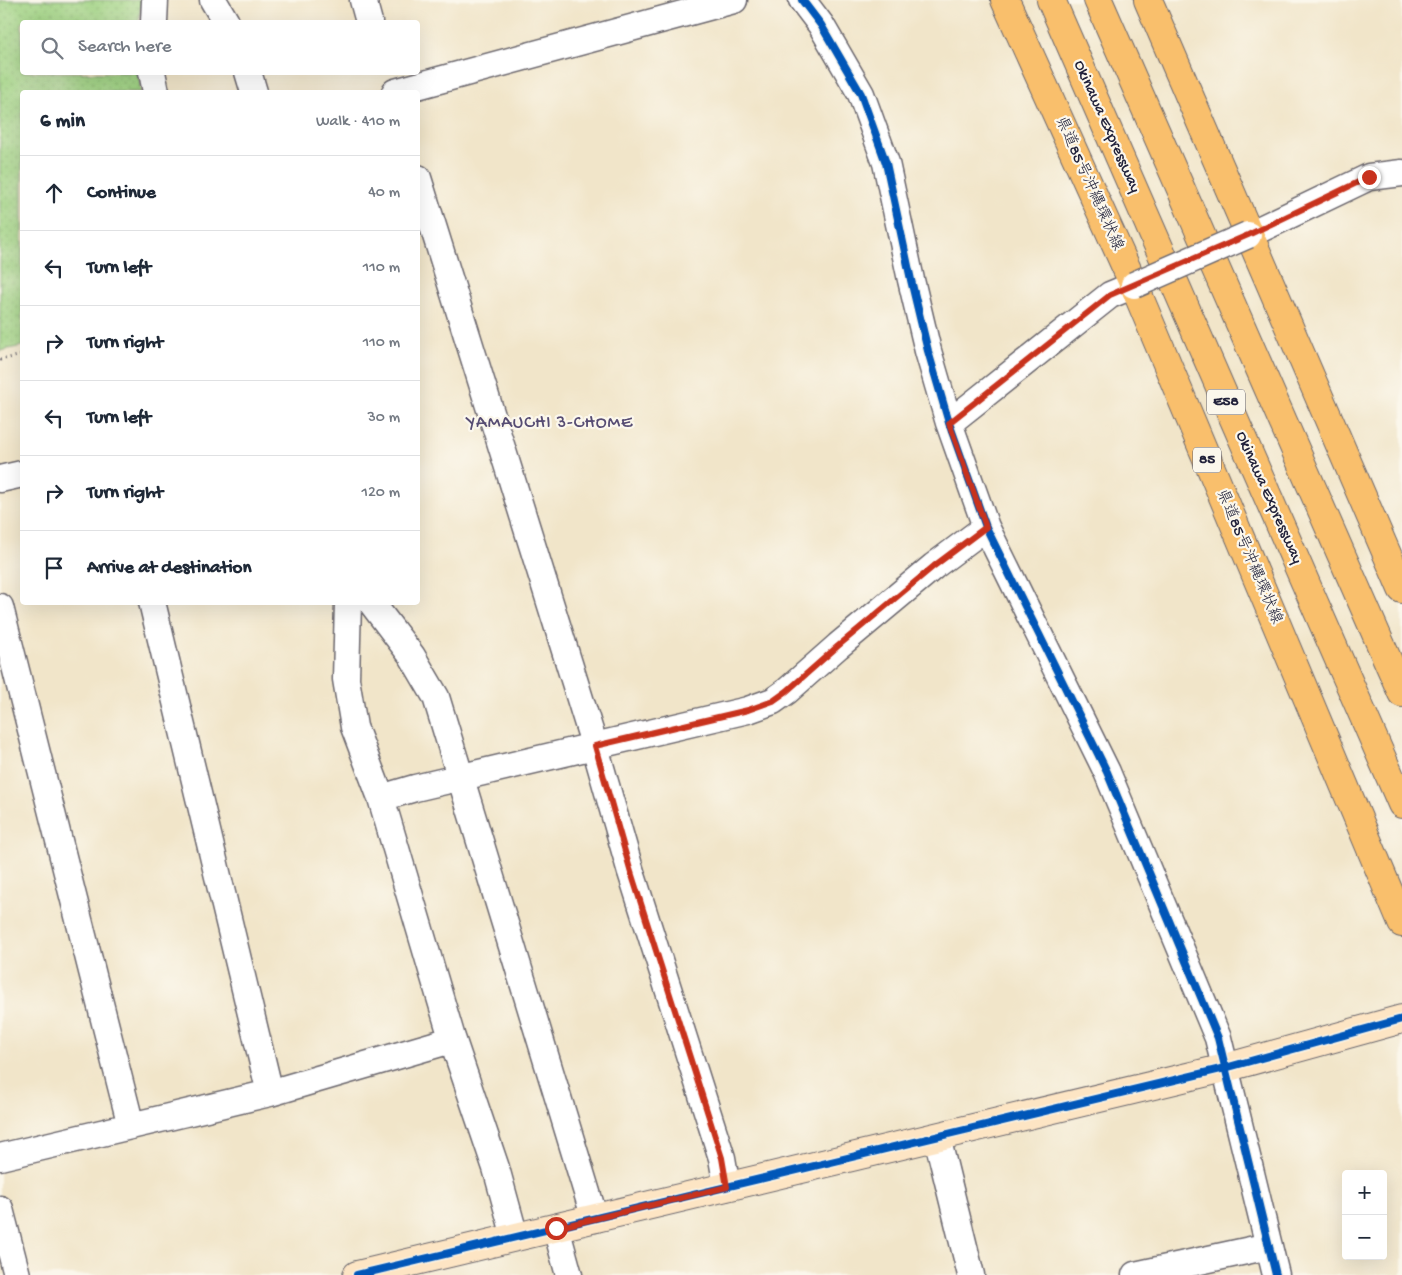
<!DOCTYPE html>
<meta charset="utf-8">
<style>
body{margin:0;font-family:"Gochi Hand","Klee One",sans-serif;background:#f2f2f3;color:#1f2937}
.controls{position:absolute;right:15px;bottom:15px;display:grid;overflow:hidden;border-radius:5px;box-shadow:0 5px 20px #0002}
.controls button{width:45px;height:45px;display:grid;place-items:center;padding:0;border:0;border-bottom:1px solid #e0e1e3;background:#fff;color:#1f2937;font:25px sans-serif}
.stop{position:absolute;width:15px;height:15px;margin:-11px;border:4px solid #c8321e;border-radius:50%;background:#fff}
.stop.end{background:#c8321e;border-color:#fff;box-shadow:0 1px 5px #0008}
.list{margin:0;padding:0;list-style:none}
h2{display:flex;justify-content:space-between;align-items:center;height:65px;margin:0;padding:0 20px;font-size:21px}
h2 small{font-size:16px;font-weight:400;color:#747a83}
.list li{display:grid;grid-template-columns:32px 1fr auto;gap:15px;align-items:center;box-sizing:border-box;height:75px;padding:0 20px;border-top:1px solid #e0e1e3}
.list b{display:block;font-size:19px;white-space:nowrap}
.list em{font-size:16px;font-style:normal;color:#747a83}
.icon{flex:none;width:28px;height:28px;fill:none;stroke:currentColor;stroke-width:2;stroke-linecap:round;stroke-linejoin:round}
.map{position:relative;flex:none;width:1402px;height:1275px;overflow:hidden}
.search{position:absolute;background:#fff;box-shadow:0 5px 20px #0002;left:20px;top:20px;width:400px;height:55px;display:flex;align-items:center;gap:12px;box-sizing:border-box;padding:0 18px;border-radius:5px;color:#747a83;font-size:19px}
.panel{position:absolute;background:#fff;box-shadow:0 5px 20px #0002;left:20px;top:90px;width:400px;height:515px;border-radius:5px}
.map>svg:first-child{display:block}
.park{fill:url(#park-dots);stroke:#607a5e}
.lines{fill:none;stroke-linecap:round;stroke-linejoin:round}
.street-casing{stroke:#6a666d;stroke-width:29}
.secondary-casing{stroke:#6a666d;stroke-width:30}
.primary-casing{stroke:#6a666d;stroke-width:30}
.highway-casing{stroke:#6a666d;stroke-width:30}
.path{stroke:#6a666d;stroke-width:3;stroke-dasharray:1 4;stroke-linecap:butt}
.street{stroke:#fff;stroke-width:26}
.secondary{stroke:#fde5c4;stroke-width:28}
.primary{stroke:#f9bf6c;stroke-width:28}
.highway{stroke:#f9bf6c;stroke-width:28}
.street-bridge-casing{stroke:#6a666d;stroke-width:29;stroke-linecap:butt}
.street-bridge{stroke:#fff;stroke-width:26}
.cycleway-casing{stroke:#fbf7ec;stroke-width:11}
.cycleway{stroke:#0057b8;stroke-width:8}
.route{stroke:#c8321e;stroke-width:6}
.labels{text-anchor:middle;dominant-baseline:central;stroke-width:4.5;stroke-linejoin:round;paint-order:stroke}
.shield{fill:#fbf7ec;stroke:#636270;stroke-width:1}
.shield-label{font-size:15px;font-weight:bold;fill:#22223b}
.street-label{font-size:16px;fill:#22223b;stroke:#fbf7ec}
.neighbourhood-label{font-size:18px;letter-spacing:1px;fill:#574d73;stroke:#fbf7ec}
</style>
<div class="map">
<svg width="1402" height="1275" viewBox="0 0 1402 1275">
<defs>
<pattern id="park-dots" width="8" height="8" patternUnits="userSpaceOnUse" patternTransform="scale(1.25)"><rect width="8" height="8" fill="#9fd282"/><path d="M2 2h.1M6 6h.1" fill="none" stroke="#89b471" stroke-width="1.8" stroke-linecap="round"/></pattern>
</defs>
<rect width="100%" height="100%" fill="#fbf7ec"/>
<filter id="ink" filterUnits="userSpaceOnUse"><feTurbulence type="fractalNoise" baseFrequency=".02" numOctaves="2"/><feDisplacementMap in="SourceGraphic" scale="10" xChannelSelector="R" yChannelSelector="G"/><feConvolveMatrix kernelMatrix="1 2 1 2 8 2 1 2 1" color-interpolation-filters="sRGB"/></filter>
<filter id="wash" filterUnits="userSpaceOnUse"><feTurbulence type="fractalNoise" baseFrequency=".0096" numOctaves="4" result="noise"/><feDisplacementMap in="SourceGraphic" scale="20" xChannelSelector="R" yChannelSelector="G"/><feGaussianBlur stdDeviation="1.12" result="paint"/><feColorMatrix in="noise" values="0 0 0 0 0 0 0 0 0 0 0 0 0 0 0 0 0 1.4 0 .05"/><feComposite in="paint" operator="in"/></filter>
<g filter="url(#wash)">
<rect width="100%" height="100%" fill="#f1e5c9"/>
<path class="park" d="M0,0h141l-2,22h-117v50l116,1 3,19h-119v254l-22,5z"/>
</g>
<g filter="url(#ink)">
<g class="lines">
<defs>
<path id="street" d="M213,0l13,22
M363,0l6,22
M802,0l19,25 40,69 25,69 25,117 17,71 21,72 37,104 121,245 111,266 58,237
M154,22l1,-22
M152,72l4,20
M248,72l6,20
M395,92l339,-92
M418,178l177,569 35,122 92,289 5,29
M1248,235l121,-58 33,-4
M949,423l161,-128 24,-10
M0,479l22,-5
M152,602l118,491
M348,602l-2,77 8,48 27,71 71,240 44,130 19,69
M371,602l41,54 24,41 159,522
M0,607l131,519
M381,798l34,-10 333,-78 25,-9 14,-10 51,-45 96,-80 52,-39
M937,1137l34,138
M0,1157l270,-64 171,-50 11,-5
M0,1209l17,66
M556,1228l13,47
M1135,1275l134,-29"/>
<path id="secondary" d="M357,1275l868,-207 177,-49"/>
<path id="primary" d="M1005,0l129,285 268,638
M1148,0l254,589"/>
<path id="highway" d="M1051,0l351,804
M1098,0l304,693"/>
</defs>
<use href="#street" class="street-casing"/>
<use href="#secondary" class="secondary-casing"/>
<use href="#primary" class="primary-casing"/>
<use href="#highway" class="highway-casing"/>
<path class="path" d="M0,360l22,-5"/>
<use href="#street" class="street"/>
<use href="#secondary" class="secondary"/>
<use href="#primary" class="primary"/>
<use href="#highway" class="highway"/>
<defs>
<path id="street-bridge" d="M1134,285l114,-50"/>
</defs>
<use href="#street-bridge" class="street-bridge-casing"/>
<use href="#street-bridge" class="street-bridge"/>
<defs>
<path id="cycleway" d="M802,0l19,25 40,69 25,69 25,117 17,71 21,72 37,104 121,245 111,266 58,237
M357,1275l868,-207 177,-49"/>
</defs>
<use href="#cycleway" class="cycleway-casing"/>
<use href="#cycleway" class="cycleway"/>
</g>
</g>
<g class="lines" filter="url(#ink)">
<path class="route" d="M556,1228l171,-41 -5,-29 -92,-289 -35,-123 153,-36 25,-9 14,-10 51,-45 96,-80 52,-39 -37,-104 161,-128 138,-60 121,-58"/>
</g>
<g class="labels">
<g class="shield">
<rect x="1207" y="389.5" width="38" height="25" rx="4"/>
<rect x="1193" y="447.5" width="28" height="25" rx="4"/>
</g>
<g class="shield-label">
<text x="1226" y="402">E58</text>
<text x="1207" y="460">85</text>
</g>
<g class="street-label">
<text transform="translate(1106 127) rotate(66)">Okinawa Expressway</text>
<text transform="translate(1088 184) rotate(66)">県道85号沖縄環状線</text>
<text transform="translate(1268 498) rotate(66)">Okinawa Expressway</text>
<text transform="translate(1248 557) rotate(67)">県道85号沖縄環状線</text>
</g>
<g class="neighbourhood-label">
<text x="550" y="423">YAMAUCHI 3-CHOME</text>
</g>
</g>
</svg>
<div class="controls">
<button>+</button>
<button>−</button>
</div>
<div class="stop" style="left:556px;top:1228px"></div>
<div class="stop end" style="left:1369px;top:177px"></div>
<div class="search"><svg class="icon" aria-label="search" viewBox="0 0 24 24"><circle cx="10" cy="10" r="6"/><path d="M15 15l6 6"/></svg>Search here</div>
<section class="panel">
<h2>6 min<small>Walk · 410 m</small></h2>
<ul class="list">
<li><svg class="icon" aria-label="ahead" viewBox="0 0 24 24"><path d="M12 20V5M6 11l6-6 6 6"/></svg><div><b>Continue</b></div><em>40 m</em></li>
<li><svg class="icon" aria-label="left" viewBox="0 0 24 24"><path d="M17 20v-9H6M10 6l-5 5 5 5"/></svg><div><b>Turn left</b></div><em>110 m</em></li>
<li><svg class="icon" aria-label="right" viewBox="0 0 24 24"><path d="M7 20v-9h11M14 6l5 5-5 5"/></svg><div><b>Turn right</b></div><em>110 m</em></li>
<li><svg class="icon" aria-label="left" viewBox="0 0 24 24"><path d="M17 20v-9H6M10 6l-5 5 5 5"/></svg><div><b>Turn left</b></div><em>30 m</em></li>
<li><svg class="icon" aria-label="right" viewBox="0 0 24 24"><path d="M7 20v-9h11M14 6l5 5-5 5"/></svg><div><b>Turn right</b></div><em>120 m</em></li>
<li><svg class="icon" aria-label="arrive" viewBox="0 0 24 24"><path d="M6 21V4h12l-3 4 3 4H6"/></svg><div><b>Arrive at destination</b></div></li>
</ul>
</section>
</div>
